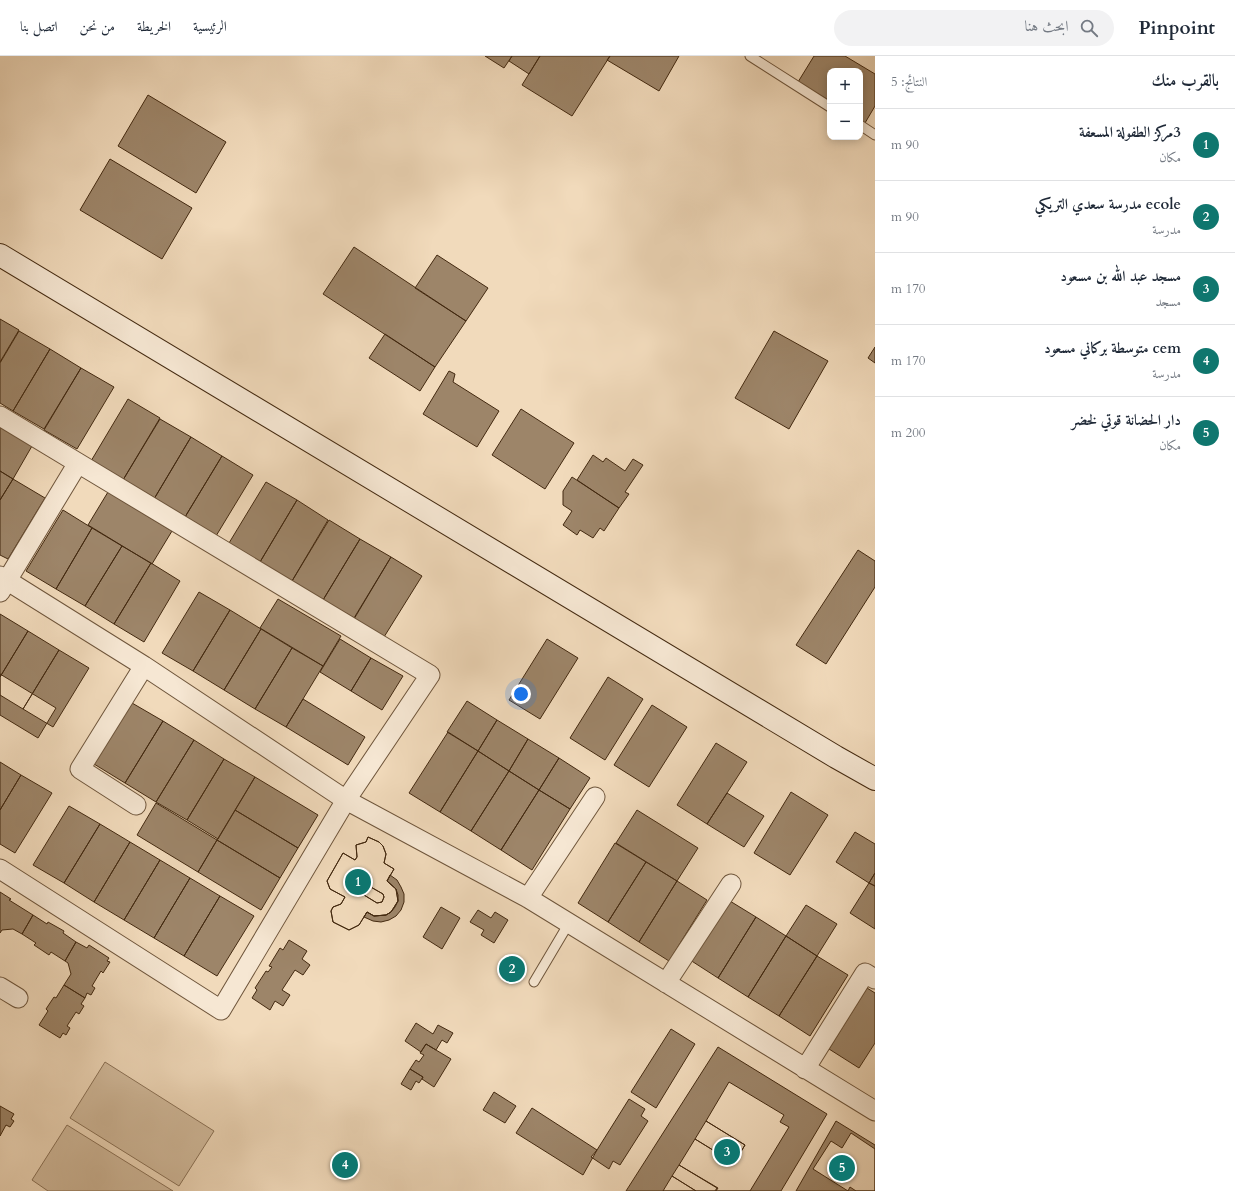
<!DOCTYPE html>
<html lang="ar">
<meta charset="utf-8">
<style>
body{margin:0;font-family:Cardo,Amiri,serif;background:#f2f2f3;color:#1f2937;direction:rtl}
.controls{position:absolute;right:12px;top:12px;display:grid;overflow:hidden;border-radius:8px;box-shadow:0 2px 10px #0003}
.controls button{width:36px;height:36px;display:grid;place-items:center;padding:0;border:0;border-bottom:1px solid #e0e1e3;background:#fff;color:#1f2937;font:20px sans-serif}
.you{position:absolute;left:521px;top:638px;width:14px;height:14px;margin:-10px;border:3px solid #fff;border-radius:50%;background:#1a73e8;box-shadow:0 0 0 6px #1a73e833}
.badge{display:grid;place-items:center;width:26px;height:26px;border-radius:50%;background:#0f766e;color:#fff;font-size:13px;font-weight:700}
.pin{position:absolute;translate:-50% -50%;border:2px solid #fff;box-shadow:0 1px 4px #0006}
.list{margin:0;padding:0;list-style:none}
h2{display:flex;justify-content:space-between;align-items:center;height:52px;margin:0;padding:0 16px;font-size:17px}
h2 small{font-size:13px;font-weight:400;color:#747a83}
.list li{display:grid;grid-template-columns:26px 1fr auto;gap:12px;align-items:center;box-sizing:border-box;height:72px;padding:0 16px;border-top:1px solid #e0e1e3}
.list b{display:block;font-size:15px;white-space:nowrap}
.list p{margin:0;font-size:13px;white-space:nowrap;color:#747a83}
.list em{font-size:13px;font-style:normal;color:#747a83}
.icon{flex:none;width:22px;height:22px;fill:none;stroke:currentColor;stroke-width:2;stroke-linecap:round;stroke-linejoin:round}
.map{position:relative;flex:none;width:875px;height:1135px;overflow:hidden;direction:ltr}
header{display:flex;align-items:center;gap:24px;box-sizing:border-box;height:56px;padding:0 20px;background:#fff;border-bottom:1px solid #e0e1e3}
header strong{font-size:19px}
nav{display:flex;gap:22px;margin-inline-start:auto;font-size:14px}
.search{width:280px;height:36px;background:#f2f2f3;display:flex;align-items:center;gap:10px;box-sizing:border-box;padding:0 14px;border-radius:22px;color:#747a83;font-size:15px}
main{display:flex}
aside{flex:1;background:#fff}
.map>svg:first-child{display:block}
.green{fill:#d3bc9e;stroke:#8b7257}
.building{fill:#9d8569;stroke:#432910;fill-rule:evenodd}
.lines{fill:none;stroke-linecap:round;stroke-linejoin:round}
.lane-casing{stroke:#6e553b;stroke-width:11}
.street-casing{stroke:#6e553b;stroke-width:21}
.secondary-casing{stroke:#432910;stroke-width:24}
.lane{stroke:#f6e7d3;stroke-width:9}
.street{stroke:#f6e7d3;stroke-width:19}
.secondary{stroke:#f6e7d3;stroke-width:22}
</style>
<header>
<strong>Pinpoint</strong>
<div class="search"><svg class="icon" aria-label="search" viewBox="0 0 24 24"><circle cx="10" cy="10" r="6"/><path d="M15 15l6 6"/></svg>ابحث هنا</div>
<nav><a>الرئيسية</a><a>الخريطة</a><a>من نحن</a><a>اتصل بنا</a></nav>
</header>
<main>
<aside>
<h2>بالقرب منك<small>النتائج: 5</small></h2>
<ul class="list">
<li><span class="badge">1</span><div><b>3مركز الطفولة المسعفة</b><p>مكان</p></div><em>90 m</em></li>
<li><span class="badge">2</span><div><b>ecole مدرسة سعدي التريكي</b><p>مدرسة</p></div><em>90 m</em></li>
<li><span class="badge">3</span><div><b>مسجد عبد الله بن مسعود</b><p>مسجد</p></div><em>170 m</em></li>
<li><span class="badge">4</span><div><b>cem متوسطة بركاني مسعود</b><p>مدرسة</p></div><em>170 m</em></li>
<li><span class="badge">5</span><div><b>دار الحضانة قوتي لخضر</b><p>مكان</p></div><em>200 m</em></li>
</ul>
</aside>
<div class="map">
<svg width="875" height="1135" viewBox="0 0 875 1135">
<rect width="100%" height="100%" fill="#f1dabb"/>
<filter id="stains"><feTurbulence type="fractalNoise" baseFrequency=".005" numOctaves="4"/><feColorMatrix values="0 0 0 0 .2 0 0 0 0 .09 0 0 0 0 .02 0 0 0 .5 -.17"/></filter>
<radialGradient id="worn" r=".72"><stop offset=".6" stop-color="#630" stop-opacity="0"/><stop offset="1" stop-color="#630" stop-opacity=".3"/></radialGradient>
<path class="green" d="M105,1006l109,69 -35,55 -109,-68z
M67,1069l106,66h-125l-16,-11z"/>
<path class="building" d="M485,0h27l-8,12z
M512,0h28l-11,18 -20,-13z
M540,0h70l-38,60 -50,-31z
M610,0h69l-20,35 -52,-31z
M814,0h31l30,18v32l-10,17 -5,-3v-49h-30v30l-32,-19z
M148,39l78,47 -30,51 -78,-47z
M110,103l82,49 -30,51 -82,-49z
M354,191l112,74 -31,46 -112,-73z
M437,199l51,33 -22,33 -51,-33z
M0,263l19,11 -19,32z
M19,275l31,18 -37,62 -13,-8v-40z
M774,275l54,30 -39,68 -54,-31z
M385,278l50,33 -15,24 -51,-33z
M875,291v16l-7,-5z
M50,293l31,19 -37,61 -31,-18z
M81,312l33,19 -37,62 -33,-19z
M449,315l6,3 -2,8 46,29 -22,36 -54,-33z
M128,343l32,19 -37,62 -32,-19z
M521,353l53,34 -29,46 -53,-34z
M160,363l31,18 -37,62 -31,-19z
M0,370l32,20 -19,33 -13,-8z
M191,381l31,19 -37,61 -31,-18z
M593,399l10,7 3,-4 19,13 8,-12 10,6 -18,27 4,2 -10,14 -42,-28z
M222,400l31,19 -37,61 -31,-19z
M0,415l13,8 -13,21z
M572,421l47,31 -15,23 -4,-3 -7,10 -13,-8 -3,5 -14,-10 9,-14 -9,-6v-14z
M13,423l32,19 -37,61 -8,-4v-55z
M266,426l31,18 -37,62 -31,-19z
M108,436l64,39 -20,33 -64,-39z
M297,444l31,20 -36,61 -32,-19z
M63,454l29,18 -36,61 -30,-18z
M329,464l31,19 -37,61 -31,-19z
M92,472l30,18 -37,60 -29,-17z
M360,483l31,18 -37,61 -31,-18z
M122,490l29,17 -37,61 -29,-18z
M858,494l17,11v26l-49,77 -30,-19z
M391,501l31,19 -38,61 -30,-18z
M151,507l29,18 -36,61 -30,-18z
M199,536l31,18 -37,61 -31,-18z
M278,543l63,37 -18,30 -63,-38z
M230,554l31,19 -37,61 -31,-19z
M0,558l28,17 -28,46z
M261,573l31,19 -37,61 -31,-19z
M28,575l31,19 -36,59 -23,-14v-18z
M340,583l31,19 -20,33 -31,-19z
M547,583l31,19 -38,61 -31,-19z
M292,592l31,18 -37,61 -31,-18z
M59,594l30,18 -36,59 -30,-18z
M371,602l32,18 -21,34 -31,-19z
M0,618l56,34 -18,30 -38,-23z
M608,621l35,22 -38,61 -35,-22z
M303,643l62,38 -17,28 -62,-38z
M467,645l30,19 -19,31 -31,-19z
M132,647l31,18 -38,62 -31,-19z
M652,649l35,22 -38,60 -35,-22z
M497,664l31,19 -19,32 -31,-20z
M163,665l31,19 -38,62 -31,-19z
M448,676l30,19 -38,61 -31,-19z
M528,683l31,19 -20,32 -30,-19z
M194,684l30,19 -37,61 -31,-18z
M716,687l31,19 -40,62 -30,-19z
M478,695l31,20 -38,60 -31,-19z
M559,702l31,20 -20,31 -31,-19z
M224,703l31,18 -37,62 -31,-19z
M0,706l21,13 -21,35z
M509,715l30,19 -38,60 -30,-19z
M21,719l31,18 -37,60 -15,-9v-34z
M255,721l63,38 -20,33 -63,-38z
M539,734l31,19 -38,61 -31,-20z
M791,736l37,23 -38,60 -36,-22z
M727,737l37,23 -20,31 -37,-23z
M156,747l61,37 -19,32 -61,-37z
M69,750l31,18 -36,59 -31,-18z
M235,754l63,38 -18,30 -63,-38z
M637,754l61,38 -21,33 -61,-38z
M100,768l30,18 -36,60 -30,-19z
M855,776l20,12v29l-6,10 -33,-21z
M368,781l11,5 4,4 3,8 -2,9 10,6 -7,12 9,8 2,12 -7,11 -5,3 -12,1 -7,-4 -8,13 -10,5 -16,-8 -2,-11 2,-4 8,-3 4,-7 -15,-8 -3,-8 16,-28 12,7 2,-3 -1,-12 10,-3zM369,830l14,8 1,3 -2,5 -5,1 -13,-8z
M368,781l11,5 4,4 3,8 -2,9 10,6 -7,12 9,8 2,12 -7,11 -5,3 -12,1 -7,-4 -8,13 -10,5 -16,-8 -2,-11 2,-4 8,-3 4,-7 -15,-8 -3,-8 16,-28 12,7 2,-3 -1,-12 10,-3z
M217,784l63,38 -19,32 -63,-38z
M130,786l30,18 -36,60 -30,-18z
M615,787l31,19 -38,60 -30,-19z
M160,804l30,18 -36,60 -30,-18z
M646,806l31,19 -38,61 -31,-20z
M875,817v13l-6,-3z
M390,819l7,5 4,7 3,7v8l-3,8 -5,6 -7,4 -8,2 -8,-1 -9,-4 3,-5 7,4 12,-1 5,-3 4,-5 3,-6v-6l-2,-6 -9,-8z
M190,822l30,18 -36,60 -30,-18z
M677,825l30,19 -38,61 -30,-19z
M869,827l6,3v43l-25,-16z
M369,830l14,8 1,3 -2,5 -5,1 -13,-8z
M0,836l11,7 -2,1 24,15 -11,19 -9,-5 -11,1 -2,3z
M220,840l34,20 -37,60 -33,-20z
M725,842l31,19 -38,61 -31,-20z
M806,849l31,19 -20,32 -31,-20z
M441,851l19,11 -18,31 -19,-12z
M478,854l13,8 4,-6 13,8 -14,23 -13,-8 3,-5 -14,-8z
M33,859l14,9 1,-2 16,9 -1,2 13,9 -11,19 -14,-9 -2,3 -15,-10 2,-2 -14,-9z
M756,861l30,19 -38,61 -30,-19z
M786,880l31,20 -38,60 -31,-19z
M289,884l18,11 -5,8 8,6 -7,10 -8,-5 -13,20 8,5 -7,11 -8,-5 -5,9 -18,-12 5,-8 -2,-2 11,-17 2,1 4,-5 -3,-1 11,-18 3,2z
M76,886l11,6 2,-3 20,13 -2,3 3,1 -7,11 -2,-2 -9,15 3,2 -4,7 -4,-2 -2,5 -21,-13 7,-11 -3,-11 -3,-2z
M817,900l31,19 -38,61 -31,-20z
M64,929l21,13 -4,6 3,2 -5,8 -3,-2 -9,14 3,2 -4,7 -3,-2 -3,5 -21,-13 9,-14 -2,-2 8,-12 2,1z
M867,932l8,5v50l-16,25 -30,-19z
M416,967l17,11 5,-9 15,8 -6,10 -5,-3 -6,10 -10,-6 -5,8 -16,-11z
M671,973l24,15 -39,64 -25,-16z
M426,988l25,15 -17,28 -12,-8 1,-2 -13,-8 6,-9 3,2 5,-7 -4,-2z
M718,991l109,67 -46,77h-155z
M410,1013l13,8 -4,6 -3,-2 -5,9 -10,-6z
M729,1026l55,33 -4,7 9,5 -39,64h-34l2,-3 -39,-23 16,-26 39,24 11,-18 -39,-24z
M494,1036l22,14 -11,17 -22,-13z
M629,1043l16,10 -4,7 7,5 -28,44 -7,-4 -4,8 -18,-12 6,-7z
M0,1050l14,8 -3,5 3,2 -4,6 -4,-2 -6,11z
M532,1052l65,42 -14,25 -67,-42z
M706,1065l39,24 -11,18 -39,-24z
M836,1065l39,24v46h-79z
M851,1077l24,16v42h-19l-6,-4 -2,4 -35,-22 18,-28 11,7z
M679,1109l38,23 -2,3h-19l-24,-15z
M672,1120l24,15h-33z"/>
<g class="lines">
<defs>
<path id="lane" d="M750,0l80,51
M860,69l15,10
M534,926l35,-59"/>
<path id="street" d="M0,360l78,47 -78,129
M78,407l352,212 -84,125 182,98 347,213
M0,520l144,90 202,134 -125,210 -221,-141
M136,749l-56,-36 64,-103
M528,842l67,-101
M666,927l65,-99
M0,931l18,11
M805,1013l60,-96 10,6"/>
<path id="secondary" d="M0,199l836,502 39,22"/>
</defs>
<use href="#lane" class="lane-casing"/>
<use href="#street" class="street-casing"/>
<use href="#secondary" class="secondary-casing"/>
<use href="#lane" class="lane"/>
<use href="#street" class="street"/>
<use href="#secondary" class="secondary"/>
</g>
<rect width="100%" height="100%" filter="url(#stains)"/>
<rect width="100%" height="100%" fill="url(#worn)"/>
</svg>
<div class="controls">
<button>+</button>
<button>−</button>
</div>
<div class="you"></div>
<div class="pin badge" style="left:358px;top:826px">1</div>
<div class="pin badge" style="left:512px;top:913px">2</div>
<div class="pin badge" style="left:727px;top:1096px">3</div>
<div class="pin badge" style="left:345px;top:1109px">4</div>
<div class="pin badge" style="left:842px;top:1112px">5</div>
</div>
</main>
